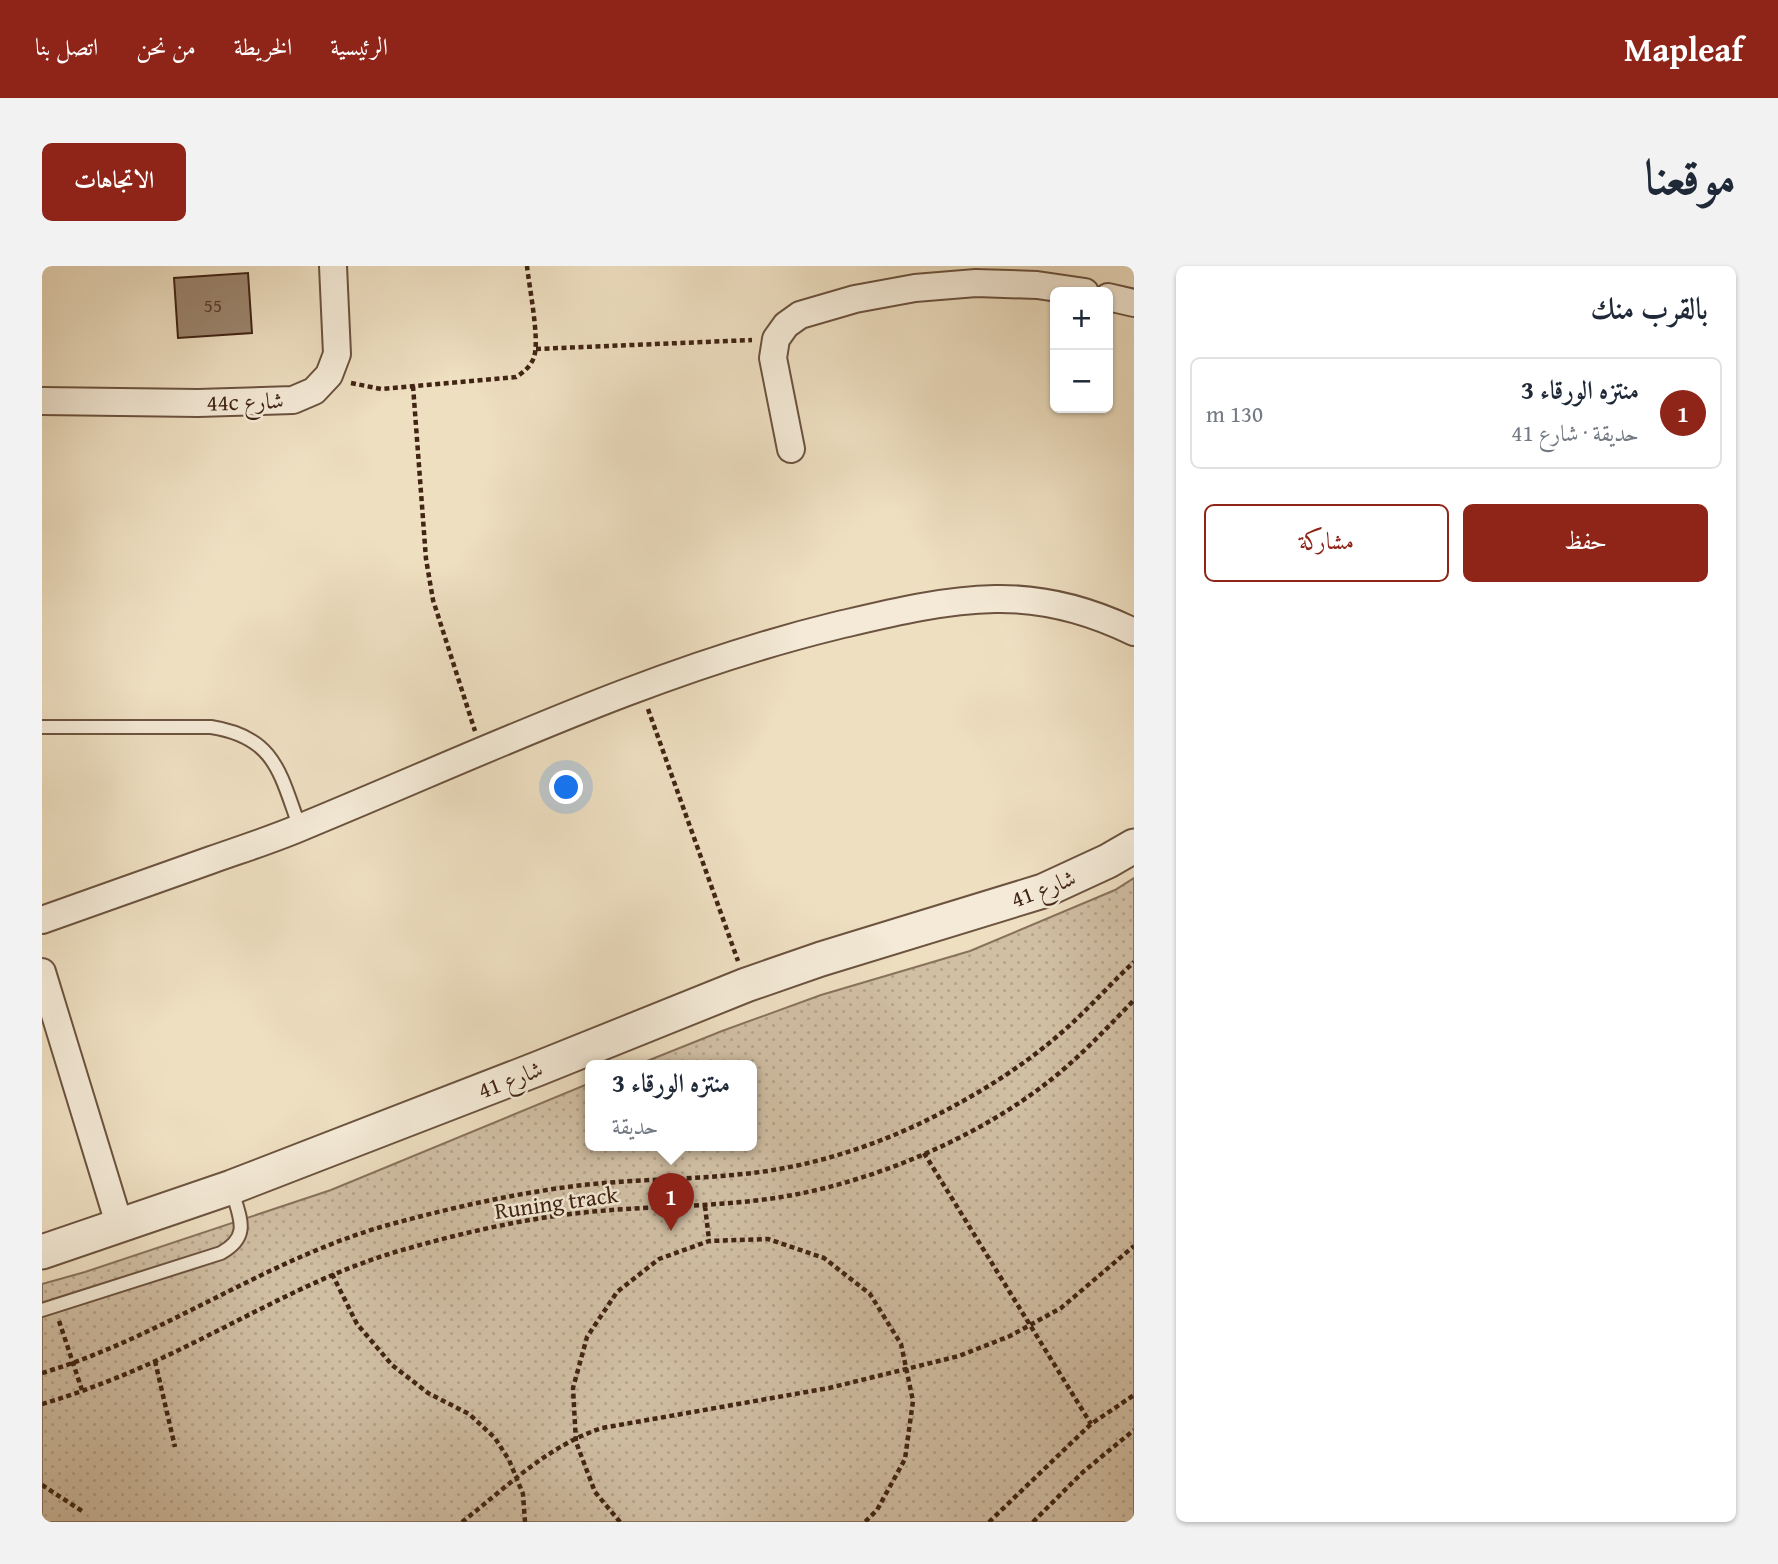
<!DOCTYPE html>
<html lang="ar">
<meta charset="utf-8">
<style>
body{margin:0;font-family:"Gentium Book Plus",Amiri,serif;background:#f2f2f3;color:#1f2937;direction:rtl}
.controls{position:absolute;right:21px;top:21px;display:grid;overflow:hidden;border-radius:10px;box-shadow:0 2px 5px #0004}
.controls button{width:63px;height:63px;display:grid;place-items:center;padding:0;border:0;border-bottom:2px solid #e0e1e3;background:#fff;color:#1f2937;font:35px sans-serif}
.you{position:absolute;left:525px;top:522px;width:24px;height:24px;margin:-18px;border:5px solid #fff;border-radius:50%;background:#1a73e8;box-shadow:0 0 0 10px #1a73e833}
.badge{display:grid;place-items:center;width:46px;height:46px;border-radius:50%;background:#8f2418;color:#fff;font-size:23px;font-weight:700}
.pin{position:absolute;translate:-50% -58px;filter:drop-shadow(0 2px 4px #0008)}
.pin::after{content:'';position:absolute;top:37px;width:24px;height:21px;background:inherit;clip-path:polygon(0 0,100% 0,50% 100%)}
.popup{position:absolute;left:543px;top:794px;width:172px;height:91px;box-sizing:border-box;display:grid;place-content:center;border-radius:10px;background:#fff;filter:drop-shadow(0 2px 5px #0005);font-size:23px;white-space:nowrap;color:#747a83}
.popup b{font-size:26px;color:#1f2937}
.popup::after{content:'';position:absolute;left:50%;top:100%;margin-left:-14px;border:14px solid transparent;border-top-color:#fff}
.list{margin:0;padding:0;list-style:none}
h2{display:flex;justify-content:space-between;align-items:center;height:91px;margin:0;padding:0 28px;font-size:30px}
h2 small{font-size:23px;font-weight:400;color:#747a83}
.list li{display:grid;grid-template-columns:46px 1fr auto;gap:21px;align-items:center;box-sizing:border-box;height:112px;margin:0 14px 14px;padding:0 14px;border:2px solid #e0e1e3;border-radius:10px}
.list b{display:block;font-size:26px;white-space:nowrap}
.list p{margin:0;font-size:23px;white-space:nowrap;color:#747a83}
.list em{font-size:23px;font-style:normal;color:#747a83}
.actions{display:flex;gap:14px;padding:21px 28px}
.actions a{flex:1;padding:16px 0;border:2px solid #8f2418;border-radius:10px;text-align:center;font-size:24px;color:#8f2418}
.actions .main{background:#8f2418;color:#fff}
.map{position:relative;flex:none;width:1092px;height:1256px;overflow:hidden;direction:ltr;border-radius:10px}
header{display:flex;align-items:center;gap:42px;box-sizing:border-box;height:98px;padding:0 35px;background:#8f2418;color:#fff}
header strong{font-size:33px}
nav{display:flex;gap:38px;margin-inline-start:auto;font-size:24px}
.intro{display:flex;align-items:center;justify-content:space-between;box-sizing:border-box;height:168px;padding:0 42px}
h1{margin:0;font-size:49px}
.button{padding:18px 32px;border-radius:10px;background:#8f2418;color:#fff;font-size:24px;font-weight:700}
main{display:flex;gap:42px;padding:0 42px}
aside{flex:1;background:#fff;border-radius:10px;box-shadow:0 2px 5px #0004}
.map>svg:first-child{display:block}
.park{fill:url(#park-dots);stroke:#89725c;stroke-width:2}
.building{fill:#9b856e;stroke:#412414;stroke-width:2}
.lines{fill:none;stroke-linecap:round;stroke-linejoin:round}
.service-casing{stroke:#6c533f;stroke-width:16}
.minor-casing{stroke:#6c533f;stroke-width:30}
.tertiary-casing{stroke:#6c533f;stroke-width:37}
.path{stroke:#412414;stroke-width:4.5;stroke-dasharray:5 3.5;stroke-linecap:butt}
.service{stroke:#f4ead7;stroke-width:12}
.minor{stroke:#f4ead7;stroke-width:26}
.tertiary{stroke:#f4ead7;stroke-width:33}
.labels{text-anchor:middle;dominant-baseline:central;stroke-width:5;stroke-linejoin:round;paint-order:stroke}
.number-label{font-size:19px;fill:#583c2a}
.street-label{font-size:23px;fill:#412414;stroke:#f4ead7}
</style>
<header>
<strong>Mapleaf</strong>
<nav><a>الرئيسية</a><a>الخريطة</a><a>من نحن</a><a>اتصل بنا</a></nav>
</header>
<div class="intro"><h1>موقعنا</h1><a class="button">الاتجاهات</a></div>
<main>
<aside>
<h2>بالقرب منك<small></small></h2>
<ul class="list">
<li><span class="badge">1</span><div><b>منتزه الورقاء 3</b><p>حديقة · شارع 41</p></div><em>130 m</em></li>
</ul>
<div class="actions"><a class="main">حفظ</a><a>مشاركة</a></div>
</aside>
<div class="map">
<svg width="1092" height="1256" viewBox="0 0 1092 1256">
<defs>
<pattern id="park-dots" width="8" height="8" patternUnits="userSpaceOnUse" patternTransform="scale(1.75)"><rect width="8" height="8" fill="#d1bfa4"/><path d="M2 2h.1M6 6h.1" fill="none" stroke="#b5a48c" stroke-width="1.8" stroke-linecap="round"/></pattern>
</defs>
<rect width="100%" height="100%" fill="#eedfc1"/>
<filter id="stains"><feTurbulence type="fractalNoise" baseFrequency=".00286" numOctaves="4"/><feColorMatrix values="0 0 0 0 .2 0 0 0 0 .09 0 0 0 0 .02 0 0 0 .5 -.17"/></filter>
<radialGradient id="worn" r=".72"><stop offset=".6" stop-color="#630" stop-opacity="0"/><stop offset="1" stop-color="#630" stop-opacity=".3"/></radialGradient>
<path class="park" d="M1092,612v644h-1092v-238l43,-12 246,-82 259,-107v62h162v-80h-115l85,-34 99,-36 149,-44 145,-61z"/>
<path class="building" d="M206,7l4,60 -74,5 -4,-60z"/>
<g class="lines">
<defs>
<path id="service" d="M0,461h169c65,10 69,47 89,101
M0,1044l179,-57c31,-17 18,-36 11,-63"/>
<path id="minor" d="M1066,31l26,6
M0,135l156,2 95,-3 21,-9 15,-16 8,-21 -4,-88
M749,183l-18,-91 3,-19 10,-14 14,-10 55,-16 60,-11 61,-5 61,2 48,7
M0,654c56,-20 113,-40 169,-60 31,-11 63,-21 93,-34 175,-72 347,-155 531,-200 51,-12 106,-26 160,-27 48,-1 96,12 139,33
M0,706l78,255"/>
<path id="tertiary" d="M0,986l190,-65 305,-118 209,-84 75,-26 222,-68 65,-30 26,-15"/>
</defs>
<use href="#service" class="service-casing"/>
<use href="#minor" class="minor-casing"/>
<use href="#tertiary" class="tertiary-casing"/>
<path class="path" d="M494,83l216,-9
M309,117l30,6 135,-12c8,-5 15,-11 18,-20 6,-17 -5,-71 -7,-91
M371,120l13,173 7,41 42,131
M606,443l90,252
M882,887l167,271
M663,940l4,34
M290,1008l25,50 35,41 36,28 41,21 26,24 14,22 14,34 2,28
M17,1055l23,69
M113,1095l20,86
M0,1107c121,-36 224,-114 346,-148 62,-17 124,-31 187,-39 56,-7 112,-6 168,-12 72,-7 146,-32 209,-67 39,-21 76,-45 109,-74 26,-22 48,-48 73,-71
M0,1138c51,-15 101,-36 149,-60 67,-33 130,-69 201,-91 61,-18 124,-33 187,-40 71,-8 143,-5 214,-18 86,-16 185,-58 255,-113 31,-24 58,-53 86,-82
M0,1219l40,26
M420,1256c45,-35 85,-76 140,-94l227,-40 130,-32 51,-20 51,-28 73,-62
M578,1256l-25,-30 -19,-50 -3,-54 14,-51 30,-45 42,-33 50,-18 59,-2 56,19 46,36 31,50 12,57 -8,58 -28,51 -12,12
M947,1256l102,-98 43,-29
M991,1256l50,-50 51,-42"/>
<use href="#service" class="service"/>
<use href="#minor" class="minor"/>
<use href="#tertiary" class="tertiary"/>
</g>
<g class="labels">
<g class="number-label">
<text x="171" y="39">55</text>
</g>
<g class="street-label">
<text transform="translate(203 135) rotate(-2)">44c شارع</text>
<text transform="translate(1001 622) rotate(-21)">شارع 41</text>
<text transform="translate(468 813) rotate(-21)">شارع 41</text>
<text transform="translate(514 936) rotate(-8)">Runing track</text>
</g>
</g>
<rect width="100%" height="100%" filter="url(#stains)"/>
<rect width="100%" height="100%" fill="url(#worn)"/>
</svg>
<div class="controls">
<button>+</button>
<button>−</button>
</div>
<div class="you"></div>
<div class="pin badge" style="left:629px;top:965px">1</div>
<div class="popup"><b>منتزه الورقاء 3</b>حديقة</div>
</div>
</main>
